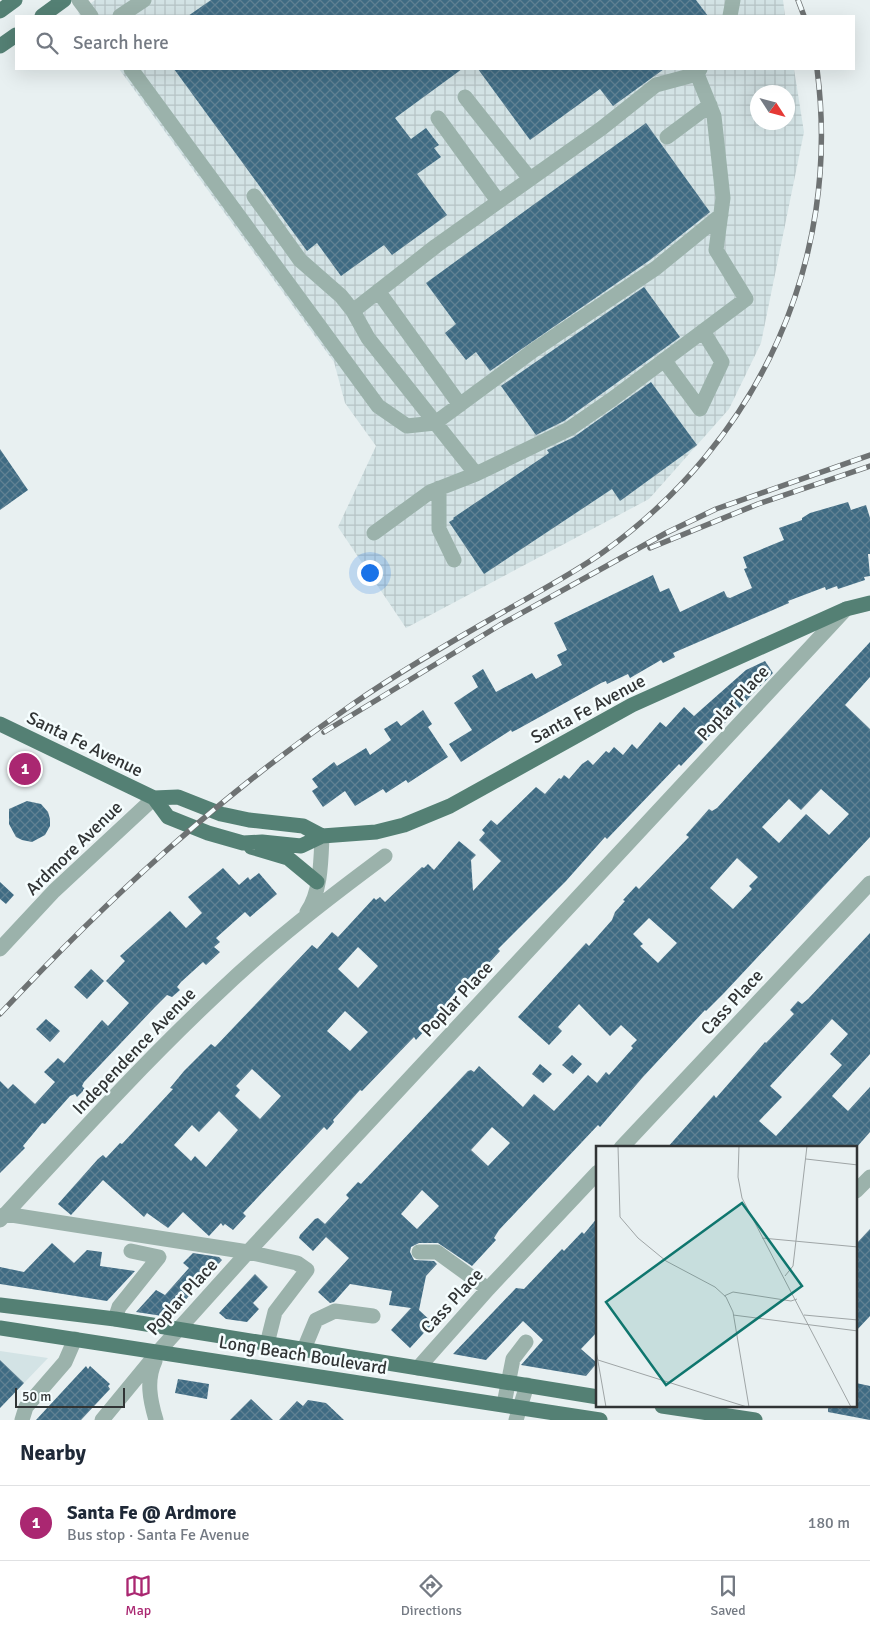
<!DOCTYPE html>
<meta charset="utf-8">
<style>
body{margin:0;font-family:Signika,sans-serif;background:#f6f6f7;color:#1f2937}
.compass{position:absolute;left:750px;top:85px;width:45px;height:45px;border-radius:50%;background:#fff;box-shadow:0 5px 20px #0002;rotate:126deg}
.scale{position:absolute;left:15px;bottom:12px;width:110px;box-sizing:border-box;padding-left:5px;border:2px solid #313435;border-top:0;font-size:14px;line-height:18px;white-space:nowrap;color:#313435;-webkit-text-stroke:4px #f5fdfe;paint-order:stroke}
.you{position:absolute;left:369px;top:572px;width:18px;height:18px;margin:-12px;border:4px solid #fff;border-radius:50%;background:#1a73e8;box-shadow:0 0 0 8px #1a73e833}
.badge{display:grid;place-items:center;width:32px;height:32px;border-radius:50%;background:#aa2771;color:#fff;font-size:16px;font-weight:700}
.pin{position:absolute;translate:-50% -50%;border:2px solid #fff;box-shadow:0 1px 5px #0006}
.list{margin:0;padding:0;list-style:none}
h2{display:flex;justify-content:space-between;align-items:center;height:65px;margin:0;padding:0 20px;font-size:21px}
h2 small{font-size:16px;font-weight:400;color:#747a83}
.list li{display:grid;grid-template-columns:32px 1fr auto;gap:15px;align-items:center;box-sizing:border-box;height:75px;padding:0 20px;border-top:1px solid #e0e1e3}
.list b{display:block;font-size:19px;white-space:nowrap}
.list p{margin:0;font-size:16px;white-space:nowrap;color:#747a83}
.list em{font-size:16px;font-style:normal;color:#747a83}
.icon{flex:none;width:28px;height:28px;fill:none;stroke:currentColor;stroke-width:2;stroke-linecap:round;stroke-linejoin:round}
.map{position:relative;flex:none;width:870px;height:1420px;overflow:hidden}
.search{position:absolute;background:#fff;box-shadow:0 5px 20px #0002;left:15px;right:15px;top:15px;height:55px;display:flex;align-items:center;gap:12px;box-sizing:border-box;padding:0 18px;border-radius:0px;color:#747a83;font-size:19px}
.sheet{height:140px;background:#fff}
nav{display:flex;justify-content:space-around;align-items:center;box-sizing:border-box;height:70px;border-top:1px solid #e0e1e3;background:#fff;font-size:14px;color:#747a83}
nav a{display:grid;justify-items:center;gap:2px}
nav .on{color:#aa2771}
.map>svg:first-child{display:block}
.built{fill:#d3e3e5}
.industrial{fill:url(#industrial-grid);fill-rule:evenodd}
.building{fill:url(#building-cross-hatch);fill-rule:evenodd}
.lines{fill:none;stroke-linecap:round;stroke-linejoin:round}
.minor{stroke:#9bb2ab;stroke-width:15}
.major{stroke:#548074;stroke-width:15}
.rail-casing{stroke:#6e7273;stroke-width:5.5}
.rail{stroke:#f5fdfe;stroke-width:4;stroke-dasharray:11;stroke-linecap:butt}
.labels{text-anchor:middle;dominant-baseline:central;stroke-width:5;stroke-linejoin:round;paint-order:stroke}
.street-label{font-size:18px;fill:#313435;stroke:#f5fdfe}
.inset-road{fill:none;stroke:#9fa5a6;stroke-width:1}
.view{fill:#0f766e;fill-opacity:0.15;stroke:#0f766e;stroke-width:2.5}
.inset-edge{fill:none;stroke:#313435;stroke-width:2.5}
</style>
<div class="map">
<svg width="870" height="1420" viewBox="0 0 870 1420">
<defs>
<pattern id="industrial-grid" width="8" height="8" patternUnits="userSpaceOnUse" patternTransform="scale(1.25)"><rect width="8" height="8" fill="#d3e3e5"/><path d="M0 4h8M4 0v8" fill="none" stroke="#b6c3c5"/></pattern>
<pattern id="building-cross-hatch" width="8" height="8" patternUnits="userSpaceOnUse" patternTransform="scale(1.25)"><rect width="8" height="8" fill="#3f6b83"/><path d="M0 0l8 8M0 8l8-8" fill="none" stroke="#608193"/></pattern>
</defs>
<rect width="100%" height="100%" fill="#e8f0f1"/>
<path class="built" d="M0,1351l48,7 -48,50z"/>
<path class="industrial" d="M95,0h688l2,16h-704l-3,-3z
M119,69h675l10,63 -43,211 -32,66 -80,90 -243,129 -68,-101 38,-81 -31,-43 -11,-41zM758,92h30v30h-30z"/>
<path class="building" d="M211,0h485l12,16h-520z
M174,69h288l-67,49 16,21 15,-11 13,17 -5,3 7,9 -24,17 30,41 -55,40 -8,-10 -43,31 -24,-33 -10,8z
M478,69h186l-51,37 -13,-17 -70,51z
M646,123l64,89 -60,48 -160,111 -14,-19 -10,8 -21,-27 11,-9 -30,-41z
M644,287l36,50 -116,84 -28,14 -35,-49z
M651,382l46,63 -77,56 -8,-12 -128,85 -35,-52 5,-3 -1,-1 96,-65 -2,-3 27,-13z
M0,449l28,41 -28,20z
M848,502l3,8 15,-5 4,13v36h-2l2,22 -6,1 1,3 -27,9 -1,-3 -11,4 -1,-3 -37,14 1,2 -116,50 2,4 -12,6 -2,-3 -31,18 -2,-4 -21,10 -1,-3 -5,2 -83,46 -6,3 -1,-2 -50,32 -12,-18 23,-14 -18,-27 24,-16 -6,-11 11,-7 13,23 36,-19 4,6 26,-14 -5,-10 10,-5 -13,-27 99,-48 7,17 9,-4 11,24 44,-21 3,6 3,1 22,-10 -8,-19 3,-1 -4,-11 41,-17 -5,-12 23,-8v-2l8,-5z
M870,642v35l-25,28 25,24v108l-146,156 -18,18 -1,-1 -62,67 -43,50 -2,-2 -99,105 -5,8 2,2 -24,26 -34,-23h-19l-8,4 -1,5 4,8 20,1 3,3 -11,12 -7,34 14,13 -23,25 -19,-18 20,-22 -22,-3 3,-14 -42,-7 -16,18 -4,1 -12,-11 31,-34 -23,-21 -13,14 -14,-13 1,-3 15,-16 3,-1 7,6 24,-26 -3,-3 12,-13 3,2 107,-113 3,-1 3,2 5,-6 44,41 11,-13 20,17 34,-36 9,8 9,-11 3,3 24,-27 -2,-2 6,-6 -16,-15 -11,11 -31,-32 -21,23 4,4 -13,14 -31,-28 68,-74 3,3 23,-26 3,-8 10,-11 -2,-1 13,-14 3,3 50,-52 -3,-2 23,-26 3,2 5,-3zM821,789l28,25 -20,21 -23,-21 -27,29 -17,-16 27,-28 12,11zM737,858l21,19 -9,9 3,3 -19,20 -23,-21zM649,918l28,25 -19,20 -18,-17 3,-2 -10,-10zM492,1127l18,16 -22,23 -17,-16zM422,1190l17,16 -22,23 -16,-15z
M765,661l8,12 -52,54 -5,2 -35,37 -2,-2 -72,75 -2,-2 -39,44 -68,68 2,2 -23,25 -3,-3 -15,15 -11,13 -4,8 -28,31 -2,-3 -52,54 -2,-1 -27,30 1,2 -7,8 -3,-3 -81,86 3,3 -13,14 -8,-6 -2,2 -2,-3 -12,13 -26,-24 -15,16 -21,-15 -3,4 -41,-37 -32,35 -13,-11 40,-45 5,-4 3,3 14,-15 2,1 51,-55 -3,-1 14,-17 27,-27 4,3 97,-102 5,4 15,-17 6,5 36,-39 2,2 4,-3 5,5 37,-35 2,1 4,-4 6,6 25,-29 17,14 -5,5 2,31 28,-30 -22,-21 6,-7 -3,-3 9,-10 6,5 39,-38 9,7 14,-16 2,1 3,-4 5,4 13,-15 6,-4 5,5 13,-14 3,2 5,-6 9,8 9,-11 5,5 23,-27 6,5 18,-20 10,9 52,-46zM358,947l20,19 -20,22 -20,-19zM345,1011l23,21 -18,19 -23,-20zM252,1069l29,27 -21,23 -25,-23 5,-6 -4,-4zM219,1111l19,19 -32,37 -11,-11 -4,5 -17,-16 18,-20 7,7z
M423,710l9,14 -4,3 20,30 -40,26 -2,-3 -20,13 -3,-4 -28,17 -10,-15 -22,16 -11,-16 6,-4 -6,-8 22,-17 3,4 29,-18 4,7 21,-15 -7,-11 13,-8 4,5z
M27,801l14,3 7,8 2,7v7l-5,9 -13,7 -10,-2 -6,-3 -7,-13v-15z
M223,868l16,17 9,-8 2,3 9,-7 18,21 -27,23 -5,-5 -29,26 4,4 -6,5 6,5 -14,13 -3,-3 -22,20 -4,5 3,3 -8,7 -5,-2 -12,12 -71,75 -2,4 3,3 -8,8 -2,-3 -5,2 -25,28 -3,-1 -19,23 2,2 -25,25v-92l8,8 5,-5 22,20 20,-22 -11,-10 14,-14 6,5 38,-43 6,6 21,-23 -23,-22 19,-20 -5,-5 50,-45 16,17 16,-15 -14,-16z
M0,882l14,13 -8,9 -6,-5z
M870,933v121l-38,42 16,15 22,-24v45l-14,16h-189l47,-53 2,3 49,-56 1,1 28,-29 -4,-4 8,-9 4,3 6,-5zM832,1019l16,15 -18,20 12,11 -66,71 -17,-15 23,-24 -12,-11z
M91,969l13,12 -17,18 -13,-12z
M46,1019l14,12 -10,11 -14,-13z
M572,1055l10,9 -9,10 -11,-9z
M540,1064l12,10 -9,9 -11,-9z
M598,1217v114l-17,18 16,14 -11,13 -65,-11 22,-25 -20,-19 -37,39 -33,-6 63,-66 8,1 38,-40 2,2 18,-19 2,2z
M870,1229v87l-14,15v-87z
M52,1243l22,20 13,-13 15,2 -2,14 35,5 -28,30 -107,-17v-17l24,5z
M193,1253l26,4 3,3 -9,10 -4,-4 -22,22 5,5 -23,24 -33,-5 20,-22 9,5 24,-27 -6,-5z
M255,1274l13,13 -15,16 6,6 -12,13 -21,-3 -7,-6z
M0,1360l24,23 -24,25z
M86,1366l2,3 2,-3 20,18 -2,2 2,3 -29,31h-45z
M178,1379l31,5 -2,15 -32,-6z
M856,1383l14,3v34l-42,-8v-6h28z
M251,1399l22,21h-43z
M308,1400l18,3 18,17h-65l18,-19 6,5z"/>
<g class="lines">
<path class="minor" d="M79,0l12,16
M120,16l24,-16
M730,16l3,-16
M131,69l247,337 29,20 28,-3 99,-73 122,-82 65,-53
M465,97l65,82
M438,118l60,83
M667,137l43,-32
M254,196l46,64 41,36 12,15 15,27 108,136 93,-45 42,-29 135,-101 -30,-49 7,-52 -9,-82 -17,-42 3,-5
M378,291l82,114
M353,311l83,-65 166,-118 54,-43 41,-11
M664,360l36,49 22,-47 -19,-31
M439,488v41l15,31
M374,533l56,-41 46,-18
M307,912c14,-20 14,-52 15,-76
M0,949l54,-58 100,-93
M621,1148l249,-265
M856,1191l14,-14
M5,1214l243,38 49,11 10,7 -32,42 -8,32
M0,1220c71,-77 141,-155 218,-227 52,-50 109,-94 167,-137
M419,1252h18l51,37
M115,1319l4,-12 40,-50 -28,-6
M304,1349l12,-29 19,-9 38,5
M155,1361c-9,19 -5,39 1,59
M418,1368l70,-79 110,-117
M504,1404l9,-45 13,-17
M22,1420l4,-13 39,-45 10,-23
M102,1420l56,-68 90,-100 598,-643
M516,1420l11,-35"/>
<path class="major" d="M0,11l15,-11
M42,16l22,-16
M0,46l16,-11
M0,724l154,74 24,-1 43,17 28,6 54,6 19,10
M154,798l14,19 40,16 35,10 19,-1 39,4 21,-10 54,-4 28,-7 46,-19 182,-101 214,-96 24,-6
M251,847l37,11 29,24
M0,1305l115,14 483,78
M0,1328l600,92
M662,1406l93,14"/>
<defs>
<path id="rail" d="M798,0l6,16
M650,548l108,-44 112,-38
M324,732l176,-107 166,-92 50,-24 154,-54
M0,1014c109,-117 221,-219 353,-310 49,-34 101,-64 152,-93 33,-19 67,-37 97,-58 157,-112 240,-293 215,-484"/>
</defs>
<use href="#rail" class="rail-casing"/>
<use href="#rail" class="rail"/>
</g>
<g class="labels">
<g class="street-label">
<text transform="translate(733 703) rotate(-47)">Poplar Place</text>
<text transform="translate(588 709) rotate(-28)">Santa Fe Avenue</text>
<text transform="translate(85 744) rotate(26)">Santa Fe Avenue</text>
<text transform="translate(74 848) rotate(-44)">Ardmore Avenue</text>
<text transform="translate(457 999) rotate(-47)">Poplar Place</text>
<text transform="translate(732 1002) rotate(-47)">Cass Place</text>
<text transform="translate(134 1051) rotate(-46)">Independence Avenue</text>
<text transform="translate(182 1297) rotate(-48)">Poplar Place</text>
<text transform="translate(452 1301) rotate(-47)">Cass Place</text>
<text transform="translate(303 1355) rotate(9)">Long Beach Boulevard</text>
</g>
</g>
<g transform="translate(596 1146)">
<rect width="261" height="261" fill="#e8f0f1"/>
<path class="inset-road" d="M22,0l2,71 18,21 28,23 49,26 11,10 7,15 16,95M143,0l-1,31 4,21 109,209M210,13l52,6M166,92l96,9M189,130l8,-10 14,-120M128,150l9,-4 58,9 6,-2M137,169l125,16M208,169l54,5M0,204l10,57M2,214l149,47"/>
<path class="view" d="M146,57l60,83 -136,99 -60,-83z"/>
<rect width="261" height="261" class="inset-edge"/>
</g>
</svg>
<svg class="compass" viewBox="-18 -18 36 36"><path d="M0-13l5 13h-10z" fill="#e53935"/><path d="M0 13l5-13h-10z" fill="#747a83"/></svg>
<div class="scale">50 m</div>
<div class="you"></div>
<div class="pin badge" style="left:25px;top:769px">1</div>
<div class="search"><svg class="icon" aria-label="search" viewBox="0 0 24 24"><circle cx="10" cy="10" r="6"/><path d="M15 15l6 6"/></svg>Search here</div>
</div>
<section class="sheet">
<h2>Nearby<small></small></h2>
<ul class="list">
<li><span class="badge">1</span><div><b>Santa Fe @ Ardmore</b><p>Bus stop · Santa Fe Avenue</p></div><em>180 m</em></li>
</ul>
</section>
<nav>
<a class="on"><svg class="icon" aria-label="map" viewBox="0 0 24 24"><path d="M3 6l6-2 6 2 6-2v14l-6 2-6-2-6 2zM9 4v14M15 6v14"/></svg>Map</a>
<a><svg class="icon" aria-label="directions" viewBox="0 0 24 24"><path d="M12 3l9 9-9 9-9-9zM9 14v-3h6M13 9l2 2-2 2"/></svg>Directions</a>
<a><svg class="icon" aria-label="saved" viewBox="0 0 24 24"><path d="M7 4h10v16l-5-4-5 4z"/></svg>Saved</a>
</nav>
